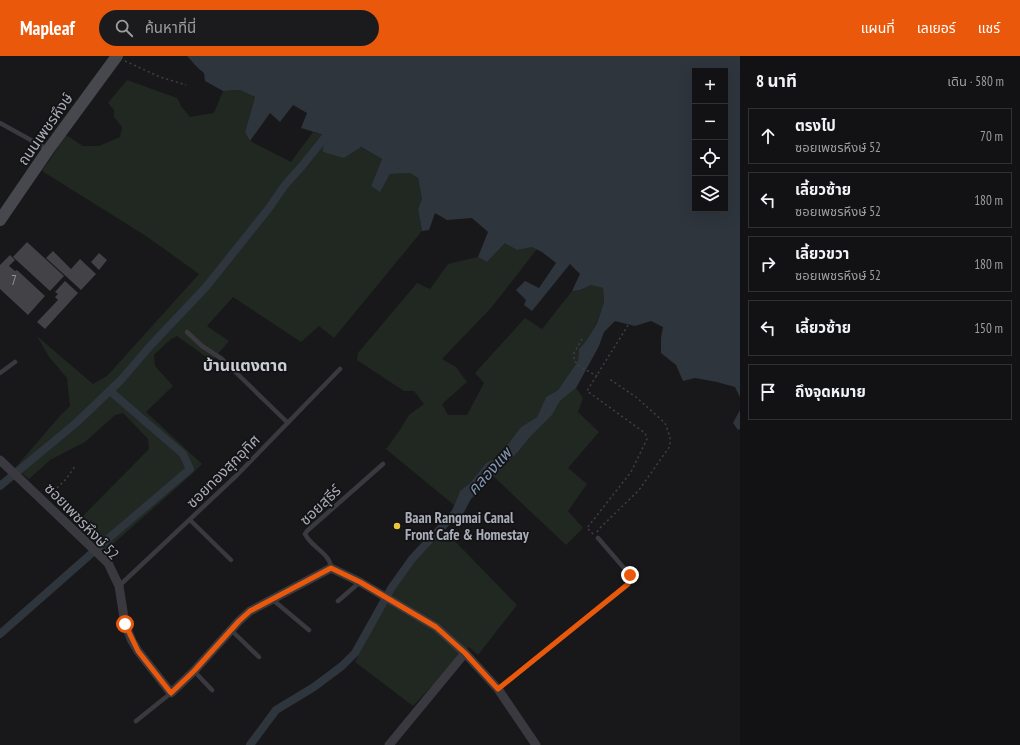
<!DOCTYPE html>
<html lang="th">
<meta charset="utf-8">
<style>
body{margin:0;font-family:"PT Sans Narrow","Noto Sans Thai",sans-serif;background:#1b1b1d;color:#f1f3f6}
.controls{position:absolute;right:12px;top:12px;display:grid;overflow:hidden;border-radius:0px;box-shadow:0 4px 16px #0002}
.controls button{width:36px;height:36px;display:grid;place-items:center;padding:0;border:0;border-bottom:1px solid #313234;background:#121214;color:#f1f3f6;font:20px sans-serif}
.stop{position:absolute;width:12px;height:12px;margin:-9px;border:3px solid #ea580c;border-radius:50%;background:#fff}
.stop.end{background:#ea580c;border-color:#fff;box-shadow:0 1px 4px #0008}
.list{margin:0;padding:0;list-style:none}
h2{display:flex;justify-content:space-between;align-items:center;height:52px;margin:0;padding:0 16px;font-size:17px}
h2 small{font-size:13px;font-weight:400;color:#9c9ea0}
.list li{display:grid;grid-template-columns:26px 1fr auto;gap:12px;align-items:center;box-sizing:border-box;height:56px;margin:0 8px 8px;padding:0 8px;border:1px solid #313234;border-radius:0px}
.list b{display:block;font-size:15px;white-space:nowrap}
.list p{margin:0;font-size:13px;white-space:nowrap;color:#9c9ea0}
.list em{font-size:13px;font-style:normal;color:#9c9ea0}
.icon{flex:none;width:22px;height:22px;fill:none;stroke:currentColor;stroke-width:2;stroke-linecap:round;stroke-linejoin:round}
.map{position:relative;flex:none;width:740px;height:689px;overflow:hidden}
header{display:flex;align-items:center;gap:24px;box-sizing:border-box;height:56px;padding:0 20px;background:#ea580c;color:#fff}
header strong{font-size:19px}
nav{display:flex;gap:22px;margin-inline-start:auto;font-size:14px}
.search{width:280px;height:36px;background:#1b1b1d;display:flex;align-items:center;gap:10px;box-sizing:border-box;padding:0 14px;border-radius:22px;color:#9c9ea0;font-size:15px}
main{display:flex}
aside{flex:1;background:#121214}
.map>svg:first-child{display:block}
.green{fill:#202821}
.water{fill:#2e353d;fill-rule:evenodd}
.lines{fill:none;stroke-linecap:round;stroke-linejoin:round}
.canal{stroke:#2e353d;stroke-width:8}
.building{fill:#424247}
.path{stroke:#3f4046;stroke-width:1.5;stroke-dasharray:2 3;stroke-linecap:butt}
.lane{stroke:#39393f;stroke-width:4.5}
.street{stroke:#39393f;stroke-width:9}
.secondary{stroke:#47484e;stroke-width:12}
.route{stroke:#ea580c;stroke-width:5}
.poi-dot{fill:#edc53c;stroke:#131315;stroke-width:1.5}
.labels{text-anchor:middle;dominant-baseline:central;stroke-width:3.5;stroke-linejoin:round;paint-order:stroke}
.number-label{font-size:13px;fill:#90929c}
.street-label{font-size:15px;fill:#aaadb9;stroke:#131315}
.poi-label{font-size:15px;font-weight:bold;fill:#aaadb9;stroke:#131315;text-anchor:start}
.neighbourhood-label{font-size:16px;font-weight:bold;fill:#cbcdd5;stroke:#131315}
.water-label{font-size:16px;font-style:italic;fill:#8297b3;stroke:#131315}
</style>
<header>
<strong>Mapleaf</strong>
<div class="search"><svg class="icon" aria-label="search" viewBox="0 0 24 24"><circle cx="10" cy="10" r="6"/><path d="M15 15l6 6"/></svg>ค้นหาที่นี่</div>
<nav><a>แผนที่</a><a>เลเยอร์</a><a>แชร์</a></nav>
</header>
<main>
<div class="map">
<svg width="740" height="689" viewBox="0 0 740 689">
<rect width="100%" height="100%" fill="#18181a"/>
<path class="green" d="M127,24l50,18 4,8 9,11 24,-4 9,-22 17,-1 15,7 -10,35 5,9 41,21 22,-30 11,3 20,23 16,-11 22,12 -11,27 9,5 10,-17 20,-1 8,5 4,21 -4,10 4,22 -88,107 -15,-12 -18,16 -68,-45 -26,29 22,15 -17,20 -35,-25 -6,3 -17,16 1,11 18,20 -27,26 56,52 -11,11 -87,77 -29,-28 74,-75 -1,-10 -25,-26 -8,2 -30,27 -35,18 -21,19 -14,-11 44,-51 11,-11 -3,-28 -18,-21 -12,-21 56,48 14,-8 92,-102 -53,-38 -104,-65 24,-36 17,11h16l21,-9 2,-10 -8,-10v-7l-6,-7z
M505,186l12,8 15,-3 5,2 -46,59 -49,51 14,8 11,15 -25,22 6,11h19l17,-32 -9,-10 50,-55 17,11 30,-38 8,-1 11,-5 12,3 1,14 -7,20 -11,19 -7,8 -1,12 -20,29 -12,7 -9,20 -16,10 -23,30 -12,6 -15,19 -11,9 -6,14 -68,-56 14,-19 9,-15 15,-11 -10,-13h-10l-47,-31 1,-7 59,-70 13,6 18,-25 30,-7 9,5z
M576,332l7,10 -5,14 21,20 -31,36 19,16 -19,27 15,17 -17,17 -73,-69 25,-24 12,-15 22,-22 8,-14z
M445,475l72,74 -39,50 -9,-8 -56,59 -58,-44 23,-45 31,-50z"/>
<path class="water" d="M187,0h553v341l-5,-10 -18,-5 -22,-4 -12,3 -7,-16 -15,-12v-15l2,-11 -12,-6 -16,5 -20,-5 -11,11 -5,14 -23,42 -16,13 -8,14 -22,22 -12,15 -16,15 -31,32 -8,15 -9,6h-6l12,-29 11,-9 15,-19 12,-6 23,-30 16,-10 9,-20 12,-7 20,-29 1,-12 7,-8 11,-18 7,-21 -1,-14 -12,-3 -11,5 -8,1 8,-17 -10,-10 -38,47 -8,-6 2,-5 -10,-10 9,-9 14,7 17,-25 -14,-11 -10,-5 -15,3 -12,-7 -18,19 -9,-5 10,-25 -16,-14 -25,2 -12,-7 -6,17 -7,1 -4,-22 4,-10 -4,-21 -8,-5 -20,1 -10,18 -9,-6 11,-27 -21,-12 -17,11 -21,-6 1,-17 -23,-7 6,-15 -14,-8 -13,17 -10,-9 -20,28 -5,-9 10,-35 -15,-7 -17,1 -18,-10 -1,-8c-7,-5 -11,-11 -17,-17zM695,15h30v138h-30z
M740,354v19l-2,1 -5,-7z"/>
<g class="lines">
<path class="canal" d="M0,430l76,-63 45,-43 30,-35 55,-58 63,-79 16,-23 17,-19 28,-35
M0,578l109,-96 81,-69 -7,-15 -73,-63
M250,689l26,-35 38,-23 28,-21 13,-13 37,-66 20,-28 43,-46"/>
</g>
<path class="building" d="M27,186l37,34 -14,15 -37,-34z
M53,195l18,18 9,-10 16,15 -15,16 -35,-32z
M99,197l8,7 -8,10 -8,-8z
M10,199l5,5 -6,6 6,5 2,-1 28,26 -17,19 -28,-26v-24z
M65,225l13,12 -33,36 -8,-7 21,-22 -3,-3 3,-3 -3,-2z"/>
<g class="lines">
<path class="path" d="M125,5l35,16 26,8
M582,283l-8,14v7l5,6 18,10
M50,439l16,-16 10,-14
M597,476l2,-3 40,-39 31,-44v-9l-5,-14 -29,-26 -28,-19
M593,478l-6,-6 44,-56 16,-33 -2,-6 -58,-42 43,-69"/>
<path class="lane" d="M0,67l47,26
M187,276l15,14 20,13 66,64
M0,317l15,-11
M190,464l41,40
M331,512c0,-14 -20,-21 -26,-34l2,-3 76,-67
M119,530l118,-111 103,-106
M273,544l36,30
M338,545l22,-19
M231,574l28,27
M194,615l18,19
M498,633l131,-105 1,-4v-5l-32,-37
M136,665l35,-28"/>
<path class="street" d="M0,404l108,103 11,23 6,38 7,17 6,10 33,42 23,-22 45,-50 11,-10 81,-43 29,14 76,45 29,26 33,36 38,56
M389,689l76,-92"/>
<path class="secondary" d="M0,164l48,-70 69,-94"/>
</g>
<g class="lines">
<path class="route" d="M125,568l13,27 33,42 23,-22 45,-50 11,-10 81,-43 29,14 76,45 29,26 33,36 130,-105 2,-4v-5"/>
</g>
<circle class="poi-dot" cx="397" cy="470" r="4"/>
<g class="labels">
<g class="number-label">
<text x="14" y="224">7</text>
</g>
<g class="street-label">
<text transform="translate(45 73) rotate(-55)">ถนนเพชรหึงษ์</text>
<text transform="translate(223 415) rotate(-45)">ซอยทองสุกอุทิศ</text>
<text transform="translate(320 449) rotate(-44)">ซอยสุธีร์</text>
<text transform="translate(82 465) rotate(46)">ซอยเพชรหึงษ์ 52</text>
</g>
<g class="poi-label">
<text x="405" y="461">Baan Rangmai Canal<tspan x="405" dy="17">Front Cafe &amp; Homestay</tspan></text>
</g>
<g class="neighbourhood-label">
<text x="245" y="309">บ้านแตงตาด</text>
</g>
<g class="water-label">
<text transform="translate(489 415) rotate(-48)">คลองแพ</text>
</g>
</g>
</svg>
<div class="controls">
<button>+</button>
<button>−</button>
<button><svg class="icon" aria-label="locate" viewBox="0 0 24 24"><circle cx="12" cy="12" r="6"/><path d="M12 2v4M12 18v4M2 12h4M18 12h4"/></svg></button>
<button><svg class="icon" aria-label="layers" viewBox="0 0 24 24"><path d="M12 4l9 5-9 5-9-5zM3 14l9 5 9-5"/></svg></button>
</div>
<div class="stop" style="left:125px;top:568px"></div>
<div class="stop end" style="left:630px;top:519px"></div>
</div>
<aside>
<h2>8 นาที<small>เดิน · 580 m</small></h2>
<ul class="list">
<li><svg class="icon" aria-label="ahead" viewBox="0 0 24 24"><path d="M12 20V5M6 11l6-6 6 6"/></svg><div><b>ตรงไป</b><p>ซอยเพชรหึงษ์ 52</p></div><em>70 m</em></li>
<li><svg class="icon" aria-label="left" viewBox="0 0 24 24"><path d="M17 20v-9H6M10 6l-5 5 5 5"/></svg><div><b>เลี้ยวซ้าย</b><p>ซอยเพชรหึงษ์ 52</p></div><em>180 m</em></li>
<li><svg class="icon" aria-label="right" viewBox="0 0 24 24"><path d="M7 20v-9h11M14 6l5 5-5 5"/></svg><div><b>เลี้ยวขวา</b><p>ซอยเพชรหึงษ์ 52</p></div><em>180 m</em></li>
<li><svg class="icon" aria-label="left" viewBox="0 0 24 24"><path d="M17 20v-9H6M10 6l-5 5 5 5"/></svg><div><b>เลี้ยวซ้าย</b></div><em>150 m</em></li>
<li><svg class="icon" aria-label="arrive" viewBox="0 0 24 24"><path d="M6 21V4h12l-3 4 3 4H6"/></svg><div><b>ถึงจุดหมาย</b></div></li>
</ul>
</aside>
</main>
